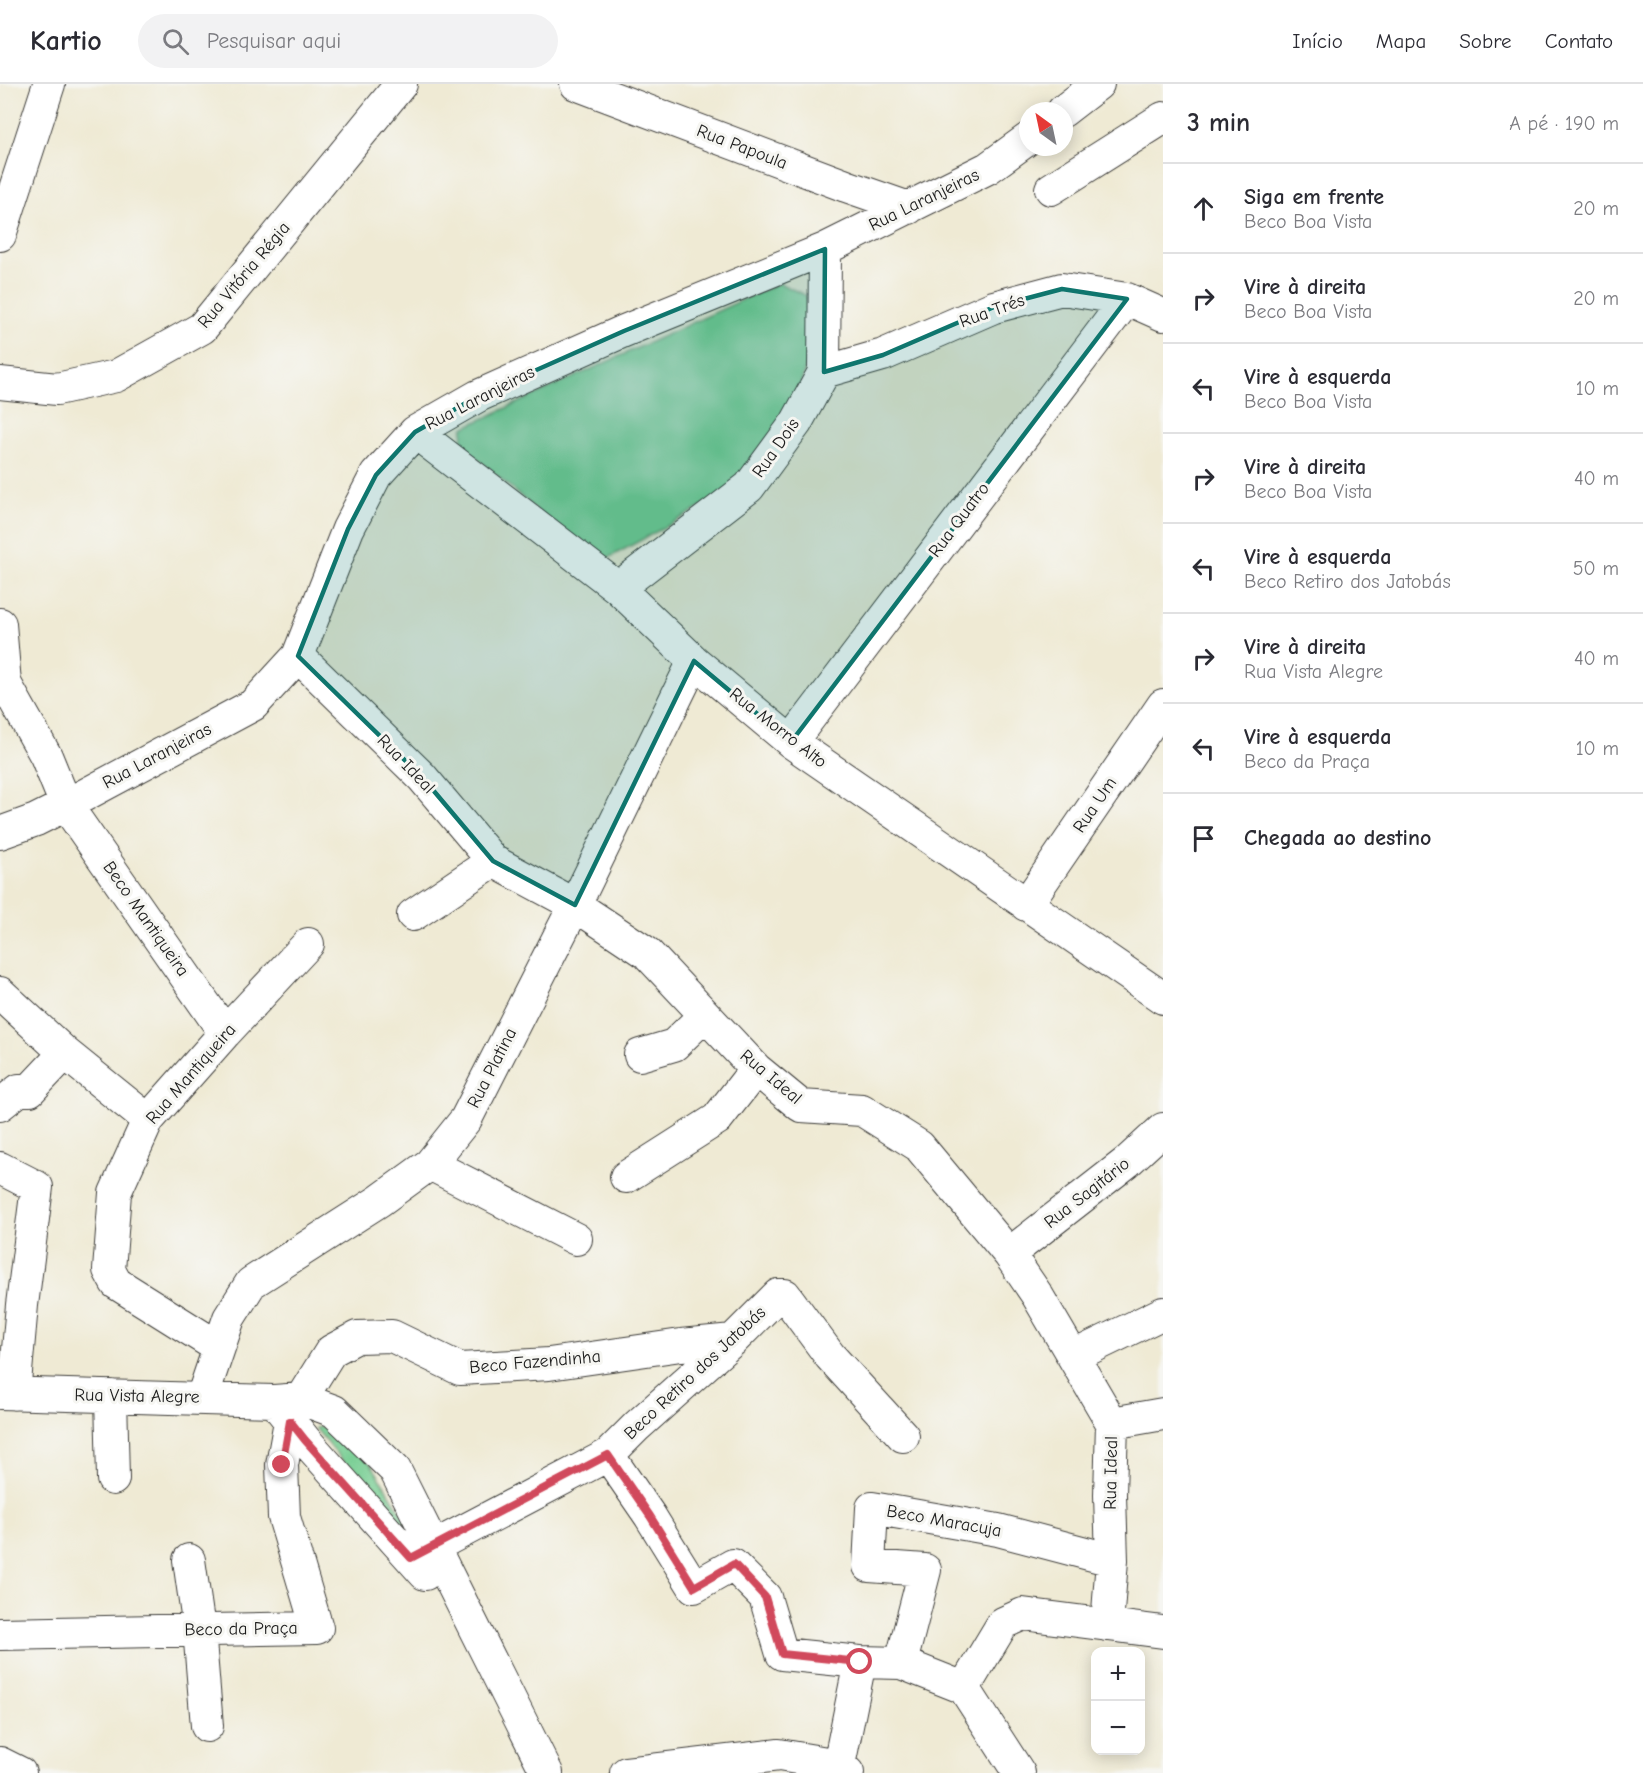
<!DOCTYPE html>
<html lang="pt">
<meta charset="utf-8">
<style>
body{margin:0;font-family:"Comic Neue",sans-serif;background:#f2f2f3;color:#2b2b33}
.controls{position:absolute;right:18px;bottom:18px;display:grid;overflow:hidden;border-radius:12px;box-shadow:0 3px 15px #0003}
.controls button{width:54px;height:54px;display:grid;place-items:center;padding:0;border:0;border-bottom:2px solid #e1e1e2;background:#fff;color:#2b2b33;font:30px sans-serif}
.compass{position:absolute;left:1019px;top:18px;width:54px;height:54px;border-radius:50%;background:#fff;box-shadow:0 3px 15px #0003;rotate:327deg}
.stop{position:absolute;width:18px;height:18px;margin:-14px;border:4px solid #d1495b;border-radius:50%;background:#fff}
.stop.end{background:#d1495b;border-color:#fff;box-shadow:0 2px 6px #0008}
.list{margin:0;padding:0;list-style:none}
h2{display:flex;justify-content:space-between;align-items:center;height:78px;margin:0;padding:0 24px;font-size:26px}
h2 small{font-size:20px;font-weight:400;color:#7c7c81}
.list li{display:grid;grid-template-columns:39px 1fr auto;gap:18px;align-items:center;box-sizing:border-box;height:90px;padding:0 24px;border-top:2px solid #e1e1e2}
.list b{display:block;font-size:22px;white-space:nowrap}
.list p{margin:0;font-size:20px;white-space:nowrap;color:#7c7c81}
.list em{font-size:20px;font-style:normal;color:#7c7c81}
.icon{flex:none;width:33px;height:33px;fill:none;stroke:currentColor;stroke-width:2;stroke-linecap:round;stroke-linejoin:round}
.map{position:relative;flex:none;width:1163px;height:1689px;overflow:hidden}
header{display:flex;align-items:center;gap:36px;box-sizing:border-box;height:84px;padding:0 30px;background:#fff;border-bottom:2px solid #e1e1e2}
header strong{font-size:28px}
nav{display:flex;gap:33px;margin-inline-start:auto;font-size:21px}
.search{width:420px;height:54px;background:#f2f2f3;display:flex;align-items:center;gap:15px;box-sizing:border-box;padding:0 21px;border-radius:33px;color:#7c7c81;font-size:22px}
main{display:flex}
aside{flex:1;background:#fff}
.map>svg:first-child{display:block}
.green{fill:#77ce93;stroke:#4a7558;stroke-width:1.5}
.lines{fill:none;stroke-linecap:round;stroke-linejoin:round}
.minor-casing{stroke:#3c3b38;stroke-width:34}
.minor{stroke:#fff;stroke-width:32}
.route{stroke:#d1495b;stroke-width:8}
.marked{fill:#0f766e;fill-opacity:0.2;stroke:#0f766e;stroke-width:4.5;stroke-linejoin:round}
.labels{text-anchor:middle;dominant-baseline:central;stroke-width:6;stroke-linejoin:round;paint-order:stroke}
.street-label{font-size:18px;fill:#1c1c1c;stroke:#f6f6f2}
</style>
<header>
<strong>Kartio</strong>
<div class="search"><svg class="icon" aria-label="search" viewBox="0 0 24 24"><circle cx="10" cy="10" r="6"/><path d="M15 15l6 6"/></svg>Pesquisar aqui</div>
<nav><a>Início</a><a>Mapa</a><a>Sobre</a><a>Contato</a></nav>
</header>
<main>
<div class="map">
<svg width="1163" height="1689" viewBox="0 0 1163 1689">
<rect width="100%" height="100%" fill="#f6f6f2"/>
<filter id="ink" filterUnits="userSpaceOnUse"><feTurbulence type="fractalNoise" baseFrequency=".0167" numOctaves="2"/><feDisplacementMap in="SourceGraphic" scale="12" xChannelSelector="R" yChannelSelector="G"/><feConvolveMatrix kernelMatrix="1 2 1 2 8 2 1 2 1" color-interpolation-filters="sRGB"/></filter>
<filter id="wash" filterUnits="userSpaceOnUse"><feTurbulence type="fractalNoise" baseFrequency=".008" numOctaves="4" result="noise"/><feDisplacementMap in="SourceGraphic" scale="24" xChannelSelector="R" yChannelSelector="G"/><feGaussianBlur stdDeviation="1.35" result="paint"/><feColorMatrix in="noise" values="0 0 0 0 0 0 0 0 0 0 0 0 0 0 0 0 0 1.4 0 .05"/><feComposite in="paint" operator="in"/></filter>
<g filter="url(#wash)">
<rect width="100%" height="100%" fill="#efead4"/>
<path class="green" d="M779,199l28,13 1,62 -18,64 -50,64 -137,75 -13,-4 -128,-112 1,-17z
M331,1340l41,41 44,71 -7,5 -94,-113z"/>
</g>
<g filter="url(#ink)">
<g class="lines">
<defs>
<path id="minor" d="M576,0l270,102 63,22
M1063,27l35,-27
M1051,105l112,-71
M0,151l49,-151
M824,288l59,-17 111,-48 68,-18 65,10 36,16
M0,299l57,6 59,-13 86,-48 199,-244
M415,348l203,156 76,73 97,81 372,256
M618,504l131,-101 47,-64 28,-51 1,-123
M0,540l5,59 41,73 20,49 159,228
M298,572l124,121 71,84 82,44 72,48 109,116 45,37 61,4 57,36 90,108 28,41 75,128 -2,72 2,65 -5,65
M791,658l336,-443
M0,749l36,-13 30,-15 187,-100 45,-49 50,-127 28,-54 39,-43 63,-36 146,-65 201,-82 163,-81 40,-29
M1026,821l137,-200
M413,831l80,-54
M0,909l65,60 83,67
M640,971l34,-10 31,-30
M0,1021l19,-15h11l35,-37
M430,1080l146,75
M0,1084l37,19 -15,118 -8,89
M626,1093l91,-58 39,-50
M1009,1170l118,-92 36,-33
M218,1263l-102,-64 -7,-13 6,-77 33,-73 77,-87 83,-89
M1074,1272l89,-43
M0,1309l274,8 27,-2 33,12 61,59 152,303
M111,1312l2,83
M202,1314l27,-80 22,-35 128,-82 51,-37 36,-45 109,-214 119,-244
M282,1327l23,29 120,134
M1112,1339l51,-9
M608,1371l42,61 44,71 39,-22 32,32 17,57 78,8
M412,1474l196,-103 29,-29 96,-86 45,-45h7l45,61 73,80
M189,1476l10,69 8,97
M0,1550l317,-6 -33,-111 -2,-52 8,-44 11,-22 30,-48 26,-14 35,-1 68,33 89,-5 132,-19 52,-5
M901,1579l24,-93 -56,-4 3,-58 126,22 114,30
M964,1604l39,-65 20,-9 140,18
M0,1679l20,10
M839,1681l21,-103 41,1 63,25 55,85
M626,1689l153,-18 60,10 9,8"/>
</defs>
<use href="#minor" class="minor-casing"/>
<use href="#minor" class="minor"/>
</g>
</g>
<g class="lines" filter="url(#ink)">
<path class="route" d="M282,1381l8,-44 15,19 106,118 197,-103 42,61 44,71 40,-23 31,33 17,57 78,8"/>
</g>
<path class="marked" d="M825,165l-1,123 59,-17 111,-48 68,-18 65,10 -336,443 -97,-81 -119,244 -82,-44 -71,-84 -124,-121 50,-127 28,-54 39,-43 63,-36 146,-65z"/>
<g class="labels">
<g class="street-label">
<text transform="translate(742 63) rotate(21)">Rua Papoula</text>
<text transform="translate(924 116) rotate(-26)">Rua Laranjeiras</text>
<text transform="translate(244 191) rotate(-50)">Rua Vitória Régia</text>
<text transform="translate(992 227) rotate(-20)">Rua Trés</text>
<text transform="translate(480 314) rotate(-27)">Rua Laranjeiras</text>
<text transform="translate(776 364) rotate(-55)">Rua Dois</text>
<text transform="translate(959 436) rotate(-53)">Rua Quatro</text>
<text transform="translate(778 644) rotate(38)">Rua Morro Alto</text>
<text transform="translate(157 672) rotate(-28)">Rua Laranjeiras</text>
<text transform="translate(406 680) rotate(46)">Rua Ideal</text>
<text transform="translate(1095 721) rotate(-56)">Rua Um</text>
<text transform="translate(146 835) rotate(55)">Beco Mantiqueira</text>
<text transform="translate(492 984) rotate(-63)">Rua Platina</text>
<text transform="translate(191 990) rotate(-49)">Rua Mantiqueira</text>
<text transform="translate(771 993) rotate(40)">Rua Ideal</text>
<text transform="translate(1087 1109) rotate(-38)">Rua Sagitário</text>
<text transform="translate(535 1278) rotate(-5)">Beco Fazendinha</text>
<text transform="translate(695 1289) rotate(-43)">Beco Retiro dos Jatobás</text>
<text transform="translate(137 1312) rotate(1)">Rua Vista Alegre</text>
<text transform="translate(1111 1389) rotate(-89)">Rua Ideal</text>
<text transform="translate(944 1437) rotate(10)">Beco Maracuja</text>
<text transform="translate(241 1545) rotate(-1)">Beco da Praça</text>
</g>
</g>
</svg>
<div class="controls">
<button>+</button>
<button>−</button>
</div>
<svg class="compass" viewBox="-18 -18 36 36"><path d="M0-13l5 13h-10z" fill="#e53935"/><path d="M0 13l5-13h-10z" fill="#7c7c81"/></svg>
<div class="stop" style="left:860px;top:1578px"></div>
<div class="stop end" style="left:282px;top:1381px"></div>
</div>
<aside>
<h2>3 min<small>A pé · 190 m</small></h2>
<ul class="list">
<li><svg class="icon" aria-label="ahead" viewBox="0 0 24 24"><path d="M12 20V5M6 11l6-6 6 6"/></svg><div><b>Siga em frente</b><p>Beco Boa Vista</p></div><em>20 m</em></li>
<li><svg class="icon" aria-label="right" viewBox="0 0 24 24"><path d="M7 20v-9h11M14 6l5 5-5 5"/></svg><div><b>Vire à direita</b><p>Beco Boa Vista</p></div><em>20 m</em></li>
<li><svg class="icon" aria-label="left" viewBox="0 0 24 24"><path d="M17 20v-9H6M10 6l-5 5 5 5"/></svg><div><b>Vire à esquerda</b><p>Beco Boa Vista</p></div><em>10 m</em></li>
<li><svg class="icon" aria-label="right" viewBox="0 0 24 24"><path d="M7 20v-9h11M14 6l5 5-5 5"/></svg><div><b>Vire à direita</b><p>Beco Boa Vista</p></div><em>40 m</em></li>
<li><svg class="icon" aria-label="left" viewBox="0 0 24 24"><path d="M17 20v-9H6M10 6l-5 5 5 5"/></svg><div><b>Vire à esquerda</b><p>Beco Retiro dos Jatobás</p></div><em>50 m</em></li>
<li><svg class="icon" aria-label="right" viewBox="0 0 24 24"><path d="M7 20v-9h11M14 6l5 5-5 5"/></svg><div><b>Vire à direita</b><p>Rua Vista Alegre</p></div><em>40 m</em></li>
<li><svg class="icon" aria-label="left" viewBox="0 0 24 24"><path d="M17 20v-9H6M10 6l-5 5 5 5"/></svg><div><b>Vire à esquerda</b><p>Beco da Praça</p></div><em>10 m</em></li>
<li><svg class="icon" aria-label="arrive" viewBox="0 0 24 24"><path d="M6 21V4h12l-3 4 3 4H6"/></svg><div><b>Chegada ao destino</b></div></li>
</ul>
</aside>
</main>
